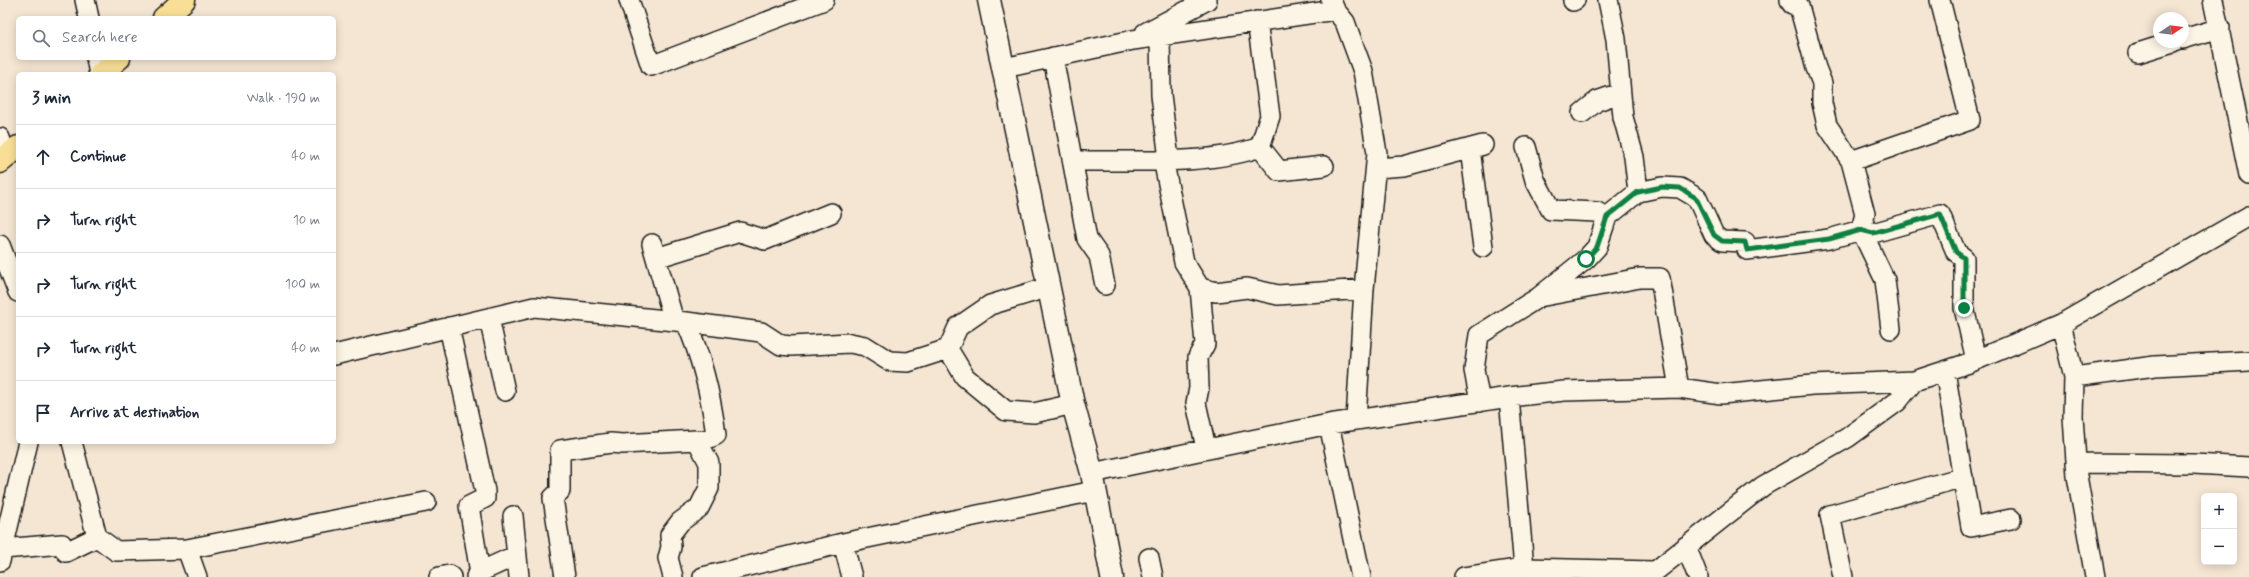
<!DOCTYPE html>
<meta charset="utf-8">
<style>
body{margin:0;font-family:Mynerve,sans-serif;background:#f6f6f7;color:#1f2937}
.controls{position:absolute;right:12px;bottom:12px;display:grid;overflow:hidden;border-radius:6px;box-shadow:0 2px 10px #0003}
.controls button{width:36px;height:36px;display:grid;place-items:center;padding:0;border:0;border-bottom:1px solid #e0e1e3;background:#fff;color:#1f2937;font:20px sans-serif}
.compass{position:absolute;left:2153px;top:12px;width:36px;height:36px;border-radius:50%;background:#fff;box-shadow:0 2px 10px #0003;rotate:77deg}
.stop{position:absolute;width:12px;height:12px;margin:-9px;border:3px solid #0b8043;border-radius:50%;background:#fff}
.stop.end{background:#0b8043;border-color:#fff;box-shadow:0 1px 4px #0008}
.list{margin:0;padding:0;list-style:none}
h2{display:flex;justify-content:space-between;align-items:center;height:52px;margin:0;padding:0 16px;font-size:17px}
h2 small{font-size:13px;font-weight:400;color:#747a83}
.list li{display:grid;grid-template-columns:26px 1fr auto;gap:12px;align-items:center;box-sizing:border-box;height:64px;padding:0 16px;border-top:1px solid #e0e1e3}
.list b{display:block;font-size:15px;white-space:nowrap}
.list em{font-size:13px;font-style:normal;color:#747a83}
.icon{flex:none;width:22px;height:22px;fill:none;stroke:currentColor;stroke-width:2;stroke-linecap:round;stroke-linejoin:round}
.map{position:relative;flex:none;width:2249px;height:577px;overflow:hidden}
.search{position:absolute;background:#fff;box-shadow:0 2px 10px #0003;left:16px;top:16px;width:320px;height:44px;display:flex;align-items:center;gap:10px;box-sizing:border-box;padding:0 14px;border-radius:6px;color:#747a83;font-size:15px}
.panel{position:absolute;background:#fff;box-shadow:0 2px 10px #0003;left:16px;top:72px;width:320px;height:372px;border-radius:6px}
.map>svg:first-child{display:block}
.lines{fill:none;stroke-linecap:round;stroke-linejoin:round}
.minor-casing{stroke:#1c1c1c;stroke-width:22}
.secondary-casing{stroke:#1c1c1c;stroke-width:25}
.trunk-casing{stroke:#1c1c1c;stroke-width:25}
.minor{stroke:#fcf5e5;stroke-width:19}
.secondary{stroke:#fcf5e5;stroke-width:22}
.trunk{stroke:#f9df96;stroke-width:22}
.route{stroke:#0b8043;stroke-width:5}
</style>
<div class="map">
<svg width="2249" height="577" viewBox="0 0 2249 577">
<rect width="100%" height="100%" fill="#f5e6d3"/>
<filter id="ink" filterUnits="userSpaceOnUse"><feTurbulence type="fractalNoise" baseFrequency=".025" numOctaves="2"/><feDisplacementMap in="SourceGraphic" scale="8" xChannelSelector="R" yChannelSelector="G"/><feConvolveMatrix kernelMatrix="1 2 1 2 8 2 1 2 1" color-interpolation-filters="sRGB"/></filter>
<g filter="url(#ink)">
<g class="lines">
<defs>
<path id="minor" d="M85,0l4,18
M629,0l22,66 173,-66
M1331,0l4,10 10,12 18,49 14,82 -13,136 -8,131
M1608,0l8,39 7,78 11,40 4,35
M1790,0l2,4 7,2 17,62 6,15v20l5,22 24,36 14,53 -4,16 24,50 6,49
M2213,0l36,175
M1573,1l2,-1
M1257,21l13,95 -10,31
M1145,33l62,-33
M1160,36l1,59 8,64
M2183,39l37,-11
M2138,53l35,-11
M1053,57l34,182 12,17 6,29
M96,58l3,16
M1004,68l129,-28 202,-30
M1582,113l15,-12 23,-8
M0,138l6,19
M1260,147l19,24 45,-5
M1526,147l9,33 16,30 46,2 10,5
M1470,149l13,98
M1163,159l21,103 16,26 5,56 -7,13 1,31 -3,15 10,45
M1073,161c57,-1 134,5 187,-14
M1851,161l119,-41 -30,-120
M1376,168l28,-2 79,-21
M652,244l22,77
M0,245l18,47
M656,258l84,-26 25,8 66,-27
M1200,288l16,4 31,-4 31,7 86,-6
M1539,297l101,-19h20l19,110
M489,318l16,73
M2061,324l13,53 -1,40 4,59 18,101
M449,327l36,164v7l-16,8 11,67
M948,349l17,28 41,34 28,2 39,-9
M334,355l200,-48 152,15 75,10 20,13 10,1 59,-3 15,3 24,15 19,1 40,-13 10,-22 32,-22 59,-18
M1945,371l26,156 40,-8
M2074,377l81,-11 94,-5
M1509,397l15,171
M1480,402l-6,-32 5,-35 60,-38 47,-38 11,-12 10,-30 31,-25 24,-5 18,1 17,10 17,37 8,6 23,1 2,8 82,-11 32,-9 12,3 67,-19 16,38 8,6v50l12,52
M1329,424l32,153
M72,442l25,95 19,14 71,-2 239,-47
M2076,463l117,1 56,3
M1092,473l237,-49 180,-27 55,-6 115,-3 42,6 91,-9 102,-4 55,-18 92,-39 188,-108
M513,516l6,61
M843,543l9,34
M1686,546l12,31
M3,549l59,-5 4,8 31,-15
M187,549l10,28
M1149,558l4,19
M0,561l28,-119
M439,577l10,-2 2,2
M476,577l8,-7 33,-15
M565,577l-12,-79 7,-7v-41l51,-7 11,1 75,-4
M673,577l-5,-19 3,-11 -1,-12 10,-13 19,-14 10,-20v-25l-12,-23h8l11,-5c-5,-39 -14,-77 -30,-113
M703,577l140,-34 251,-52
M1464,577l60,-9 130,3
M1648,577l115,-91 84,-48 51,-37 16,-20
M1843,577l-13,-62 133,-38"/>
<path id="secondary" d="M989,0l84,404 19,69 20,104"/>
<path id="trunk" d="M164,18l20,-18
M101,74l18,-16
M0,162l18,-15"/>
</defs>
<use href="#minor" class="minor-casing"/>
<use href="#secondary" class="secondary-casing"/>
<use href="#trunk" class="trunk-casing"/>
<use href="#minor" class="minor"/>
<use href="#secondary" class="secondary"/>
<use href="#trunk" class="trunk"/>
</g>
</g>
<g class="lines" filter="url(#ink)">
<path class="route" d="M1586,259l11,-12 10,-30 31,-25 24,-5 18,1 16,10 18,37 8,6 23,1 2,8 82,-11 32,-9 12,3 67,-19 16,38 8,6v50"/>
</g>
</svg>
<div class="controls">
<button>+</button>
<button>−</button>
</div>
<svg class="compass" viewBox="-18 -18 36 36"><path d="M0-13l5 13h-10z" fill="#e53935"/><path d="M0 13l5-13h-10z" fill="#747a83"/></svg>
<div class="stop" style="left:1586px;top:259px"></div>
<div class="stop end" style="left:1964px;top:308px"></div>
<div class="search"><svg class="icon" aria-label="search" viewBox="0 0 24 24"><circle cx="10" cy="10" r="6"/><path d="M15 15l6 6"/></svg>Search here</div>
<section class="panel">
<h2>3 min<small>Walk · 190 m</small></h2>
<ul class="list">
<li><svg class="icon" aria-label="ahead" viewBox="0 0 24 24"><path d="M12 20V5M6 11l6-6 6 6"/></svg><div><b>Continue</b></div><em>40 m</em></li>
<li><svg class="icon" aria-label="right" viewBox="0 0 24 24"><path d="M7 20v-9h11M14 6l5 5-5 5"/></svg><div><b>Turn right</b></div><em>10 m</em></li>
<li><svg class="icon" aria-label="right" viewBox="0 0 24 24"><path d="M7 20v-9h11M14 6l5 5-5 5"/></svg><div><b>Turn right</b></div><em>100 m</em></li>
<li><svg class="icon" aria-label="right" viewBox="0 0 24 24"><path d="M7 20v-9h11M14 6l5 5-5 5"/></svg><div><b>Turn right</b></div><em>40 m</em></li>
<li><svg class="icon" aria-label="arrive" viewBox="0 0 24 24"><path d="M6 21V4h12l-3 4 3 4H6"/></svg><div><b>Arrive at destination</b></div></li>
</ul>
</section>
</div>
